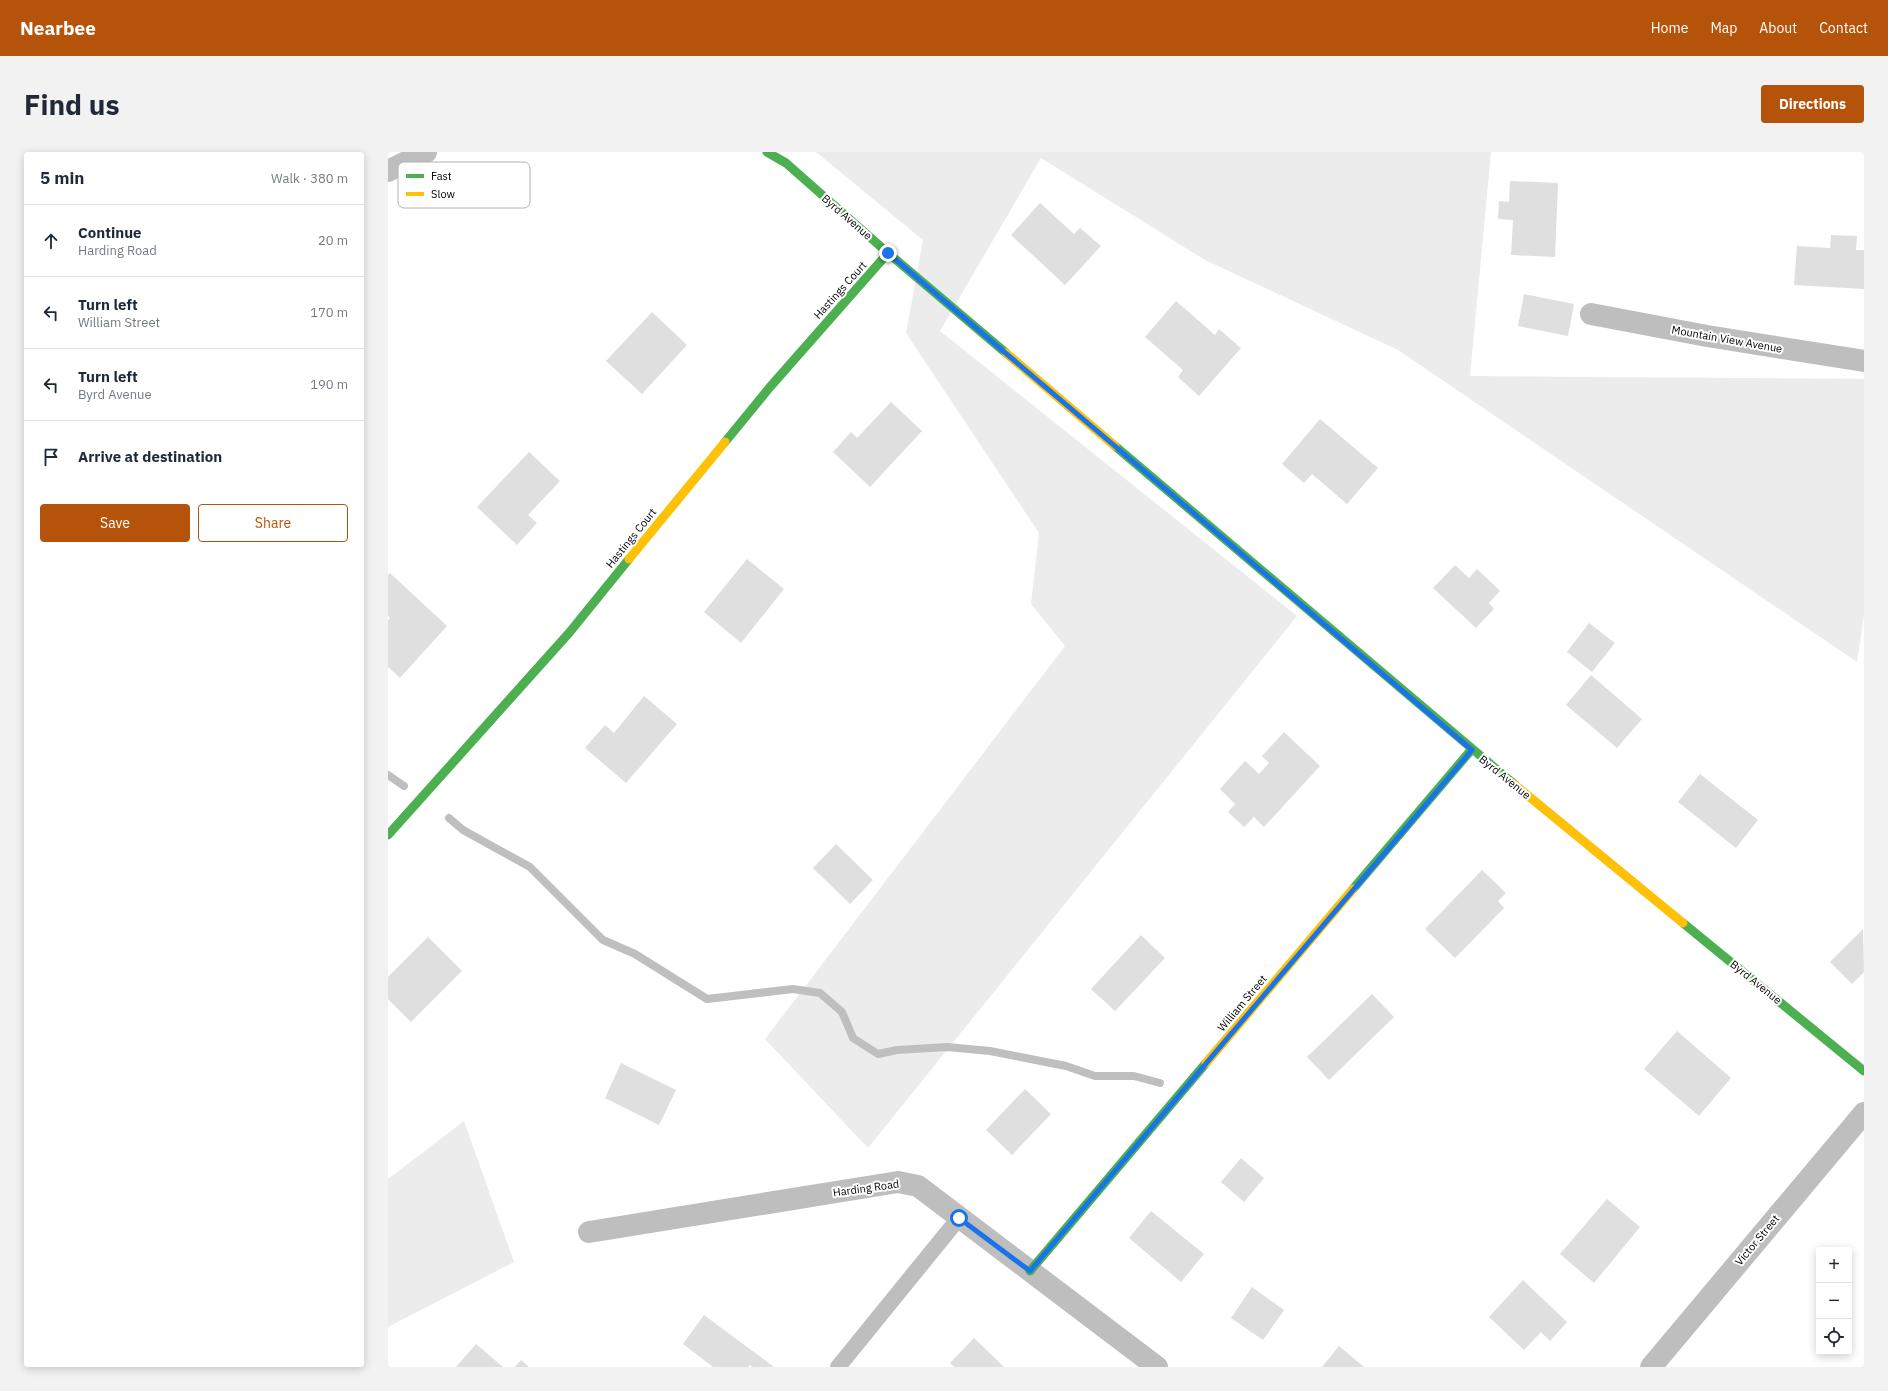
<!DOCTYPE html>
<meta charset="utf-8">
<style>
body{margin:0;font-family:"IBM Plex Sans",sans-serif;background:#f2f2f3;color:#1f2937}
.controls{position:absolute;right:12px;bottom:12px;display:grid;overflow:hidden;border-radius:4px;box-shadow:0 2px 10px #0003}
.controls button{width:36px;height:36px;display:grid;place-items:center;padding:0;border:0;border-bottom:1px solid #e0e1e3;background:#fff;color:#1f2937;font:20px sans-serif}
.stop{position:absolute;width:12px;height:12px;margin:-9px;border:3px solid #1a73e8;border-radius:50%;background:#fff}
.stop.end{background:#1a73e8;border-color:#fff;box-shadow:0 1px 4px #0008}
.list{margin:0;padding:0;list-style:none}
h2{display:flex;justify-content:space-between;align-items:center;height:52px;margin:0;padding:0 16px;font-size:17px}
h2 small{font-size:13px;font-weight:400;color:#747a83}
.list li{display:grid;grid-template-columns:26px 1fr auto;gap:12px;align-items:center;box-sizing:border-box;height:72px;padding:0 16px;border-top:1px solid #e0e1e3}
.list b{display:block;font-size:15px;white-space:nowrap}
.list p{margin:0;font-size:13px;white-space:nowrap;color:#747a83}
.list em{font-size:13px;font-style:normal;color:#747a83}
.actions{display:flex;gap:8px;padding:12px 16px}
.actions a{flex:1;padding:9px 0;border:1px solid #b45309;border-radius:4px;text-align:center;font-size:14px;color:#b45309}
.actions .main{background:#b45309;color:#fff}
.icon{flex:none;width:22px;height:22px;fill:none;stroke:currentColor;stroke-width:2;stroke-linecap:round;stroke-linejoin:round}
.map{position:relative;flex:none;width:1476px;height:1215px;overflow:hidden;border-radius:4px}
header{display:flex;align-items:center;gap:24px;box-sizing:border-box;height:56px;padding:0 20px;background:#b45309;color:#fff}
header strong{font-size:19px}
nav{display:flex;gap:22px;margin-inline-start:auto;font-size:14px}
.intro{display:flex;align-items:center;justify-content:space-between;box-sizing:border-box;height:96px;padding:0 24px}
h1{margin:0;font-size:28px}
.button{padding:10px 18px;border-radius:4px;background:#b45309;color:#fff;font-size:14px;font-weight:700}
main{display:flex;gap:24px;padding:0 24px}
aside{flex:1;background:#fff;border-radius:4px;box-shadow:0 2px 10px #0003}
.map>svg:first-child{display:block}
.green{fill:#ececec}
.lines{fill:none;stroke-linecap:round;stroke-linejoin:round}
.stream{stroke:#bfbfbf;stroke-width:8}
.building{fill:#dfdfdf}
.lane{stroke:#bebebe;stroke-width:16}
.street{stroke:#bebebe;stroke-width:22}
.fast{stroke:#4caf50;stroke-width:9}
.slow{stroke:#ffc107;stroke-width:9}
.route{stroke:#1a73e8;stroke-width:5}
.labels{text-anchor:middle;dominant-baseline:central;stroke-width:4;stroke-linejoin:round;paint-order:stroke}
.street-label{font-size:11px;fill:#000;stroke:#fff}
.key{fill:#fff;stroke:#b2b2b2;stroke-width:1}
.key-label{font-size:11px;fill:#000}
</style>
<header>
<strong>Nearbee</strong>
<nav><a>Home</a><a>Map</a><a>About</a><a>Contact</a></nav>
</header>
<div class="intro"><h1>Find us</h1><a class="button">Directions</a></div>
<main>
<aside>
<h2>5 min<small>Walk · 380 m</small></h2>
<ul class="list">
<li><svg class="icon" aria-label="ahead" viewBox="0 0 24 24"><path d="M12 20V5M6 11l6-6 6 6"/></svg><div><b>Continue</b><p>Harding Road</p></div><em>20 m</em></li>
<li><svg class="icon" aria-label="left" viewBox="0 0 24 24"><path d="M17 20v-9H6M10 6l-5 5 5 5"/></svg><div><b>Turn left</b><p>William Street</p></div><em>170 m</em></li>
<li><svg class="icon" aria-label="left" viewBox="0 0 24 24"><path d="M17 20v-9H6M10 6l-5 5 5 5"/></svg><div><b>Turn left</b><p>Byrd Avenue</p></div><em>190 m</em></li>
<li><svg class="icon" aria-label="arrive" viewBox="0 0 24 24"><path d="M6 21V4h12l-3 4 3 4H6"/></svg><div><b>Arrive at destination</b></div></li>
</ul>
<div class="actions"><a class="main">Save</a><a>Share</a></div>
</aside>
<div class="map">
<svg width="1476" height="1215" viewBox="0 0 1476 1215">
<rect width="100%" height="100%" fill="#fff"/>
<path class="green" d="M428,0h675l-21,224 394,3v236l-7,47 -459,-312 -193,-90 -164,-102 -101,173 357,285 -429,532 -103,-109 300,-393 -34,-42 8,-71 -133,-200 17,-93z
M76,969l50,141 -126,65v-148z"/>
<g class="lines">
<path class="stream" d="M0,623l16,11
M61,666l14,12 67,37 73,73 32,14 72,45 86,-10 27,4 22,19 11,26 25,16 19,-4 50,-3 43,4 76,15 29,10h39l26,7"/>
</g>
<path class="building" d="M1122,29l48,2 -3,74 -44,-2 2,-35 -15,-1 1,-18 10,1z
M652,51l34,31 6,-6 21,18 -36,39 -54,-50z
M1443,83l26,1 -1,14h8v39l-70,-4 3,-39 33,2z
M1136,142l50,10 -6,32 -50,-10z
M788,149l39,34 4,-6 22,19 -42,48 -21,-19 5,-7 -38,-33z
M264,160l35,33 -45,49 -36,-33z
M503,250l31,29 -52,56 -37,-35 18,-20 6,6z
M932,267l58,49 -31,36 -35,-30 -8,9 -22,-19z
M141,300l31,29 -32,34 9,8 -20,22 -40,-38z
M359,407l37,30 -43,54 -37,-31z
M1067,413l14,13 8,-9 23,22 -11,12 5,6 -18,19 -43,-40z
M2,421l57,53 -47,52 -12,-11v-47l2,-2 -2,-3v-40z
M1201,471l26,20 -23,29 -25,-20z
M1203,523l51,44 -25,29 -51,-43z
M256,544l33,28 -51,59 -41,-35 20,-23 9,8z
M896,580l36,34 -56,61 -10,-10 -10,10 -16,-15 7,-8 -15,-15 25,-28 14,13 10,-11 -7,-7z
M1312,622l58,46 -22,28 -58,-46z
M448,692l37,36 -23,24 -37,-36z
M1094,718l24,23 -8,8 6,7 -49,50 -30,-29z
M1475,777l1,43 -12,12 -22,-22z
M753,783l24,23 -50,53 -24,-22z
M40,785l34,34 -51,51 -23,-23v-22z
M984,842l22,23 -65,63 -22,-23z
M1289,879l54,47 -32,38 -55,-47z
M233,911l55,27 -17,35 -54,-27z
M637,937l26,25 -39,41 -26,-25z
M853,1006l23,20 -20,24 -23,-20z
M1219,1047l33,28 -46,56 -34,-29z
M763,1059l53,43 -23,28 -52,-44z
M1135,1128l44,42 -17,19 -9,-9 -17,18 -35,-33z
M864,1135l32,23 -21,30 -32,-22z
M316,1163l70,52h-22l-2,-2 -2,2h-35l-30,-23z
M586,1186l30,29h-50l-4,-4z
M88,1192l27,23h-47z
M951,1194l25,21h-42z
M133,1208l8,7h-14z"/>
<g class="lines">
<path class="lane" d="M450,1215l121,-149"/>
<path class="street" d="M0,19l38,-19
M1203,162l116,22 157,25
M201,1080l309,-50 20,4 239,181
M1263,1215l213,-254"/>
<path class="fast" d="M379,0l19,11 102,90 118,100
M337,290l45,-55 118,-134
M727,294l400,339
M0,683l181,-202 60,-74
M965,737l119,-140
M1295,771l181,148
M642,1119l176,-208"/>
<path class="slow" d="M618,201l109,93
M241,407l96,-117
M1127,633l168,138
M818,911l147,-174"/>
</g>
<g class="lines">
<path class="route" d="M500,101l584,497 -442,521 -71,-53"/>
</g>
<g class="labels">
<g class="street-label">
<text transform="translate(459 65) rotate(41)">Byrd Avenue</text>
<text transform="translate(452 138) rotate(-48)">Hastings Court</text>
<text transform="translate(1339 187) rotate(10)">Mountain View Avenue</text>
<text transform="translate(243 386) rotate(-51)">Hastings Court</text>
<text transform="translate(1117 625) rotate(39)">Byrd Avenue</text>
<text transform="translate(1368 830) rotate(39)">Byrd Avenue</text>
<text transform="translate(854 851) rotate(-50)">William Street</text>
<text transform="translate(478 1036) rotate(-8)">Harding Road</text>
<text transform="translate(1369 1088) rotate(-50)">Victor Street</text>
</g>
</g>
<rect x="10" y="10" width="132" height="46" rx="6" class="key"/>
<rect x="18" y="22" width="18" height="4" fill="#4caf50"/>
<rect x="18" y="40" width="18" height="4" fill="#ffc107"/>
<g class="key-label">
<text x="43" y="28">Fast</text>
<text x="43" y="46">Slow</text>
</g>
</svg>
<div class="controls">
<button>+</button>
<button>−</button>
<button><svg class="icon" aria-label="locate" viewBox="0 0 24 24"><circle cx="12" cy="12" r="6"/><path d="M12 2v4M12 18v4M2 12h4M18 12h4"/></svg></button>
</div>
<div class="stop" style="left:571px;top:1066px"></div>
<div class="stop end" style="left:500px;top:101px"></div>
</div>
</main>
